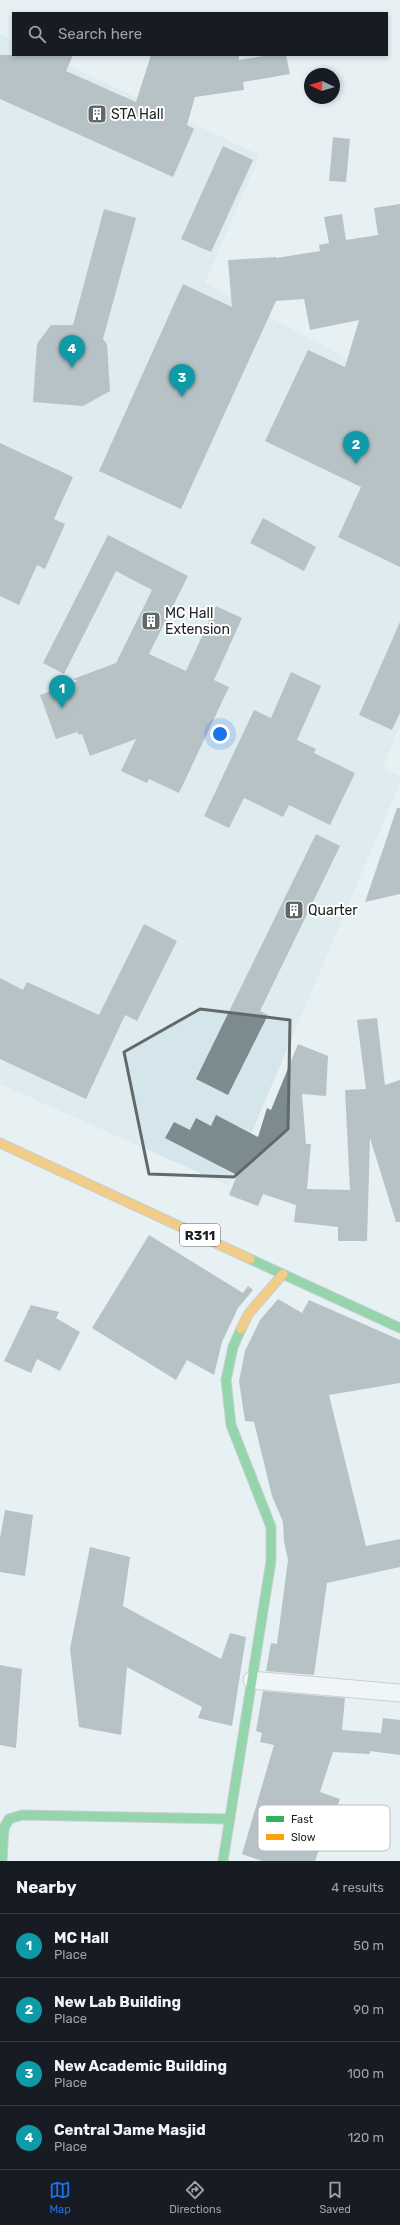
<!DOCTYPE html>
<style>
body{margin:0;font-family:Rubik,sans-serif;background:#242831;color:#f1f3f6}
.compass{position:absolute;left:304px;top:68px;width:36px;height:36px;border-radius:50%;background:#171b24;box-shadow:0 2px 6px #0003;rotate:274deg}
.you{position:absolute;left:220px;top:734px;width:14px;height:14px;margin:-10px;border:3px solid #fff;border-radius:50%;background:#1a73e8;box-shadow:0 0 0 6px #1a73e833}
.badge{display:grid;place-items:center;width:26px;height:26px;border-radius:50%;background:#1a73e8;color:#fff;font-size:13px;font-weight:700}
.pin{position:absolute;translate:-50% -33px;filter:drop-shadow(0 1px 2px #0008)}
.pin::after{content:'';position:absolute;top:21px;width:14px;height:12px;background:inherit;clip-path:polygon(0 0,100% 0,50% 100%)}
.list{margin:0;padding:0;list-style:none}
h2{display:flex;justify-content:space-between;align-items:center;height:52px;margin:0;padding:0 16px;font-size:17px}
h2 small{font-size:13px;font-weight:400;color:#9ea1a6}
.list li{display:grid;grid-template-columns:26px 1fr auto;gap:12px;align-items:center;box-sizing:border-box;height:64px;padding:0 16px;border-top:1px solid #363941}
.list b{display:block;font-size:15px;white-space:nowrap}
.list p{margin:0;font-size:13px;white-space:nowrap;color:#9ea1a6}
.list em{font-size:13px;font-style:normal;color:#9ea1a6}
.icon{flex:none;width:22px;height:22px;fill:none;stroke:currentColor;stroke-width:2;stroke-linecap:round;stroke-linejoin:round}
.map{position:relative;flex:none;width:400px;height:1861px;overflow:hidden}
.search{position:absolute;background:#171b24;box-shadow:0 2px 6px #0003;left:12px;right:12px;top:12px;height:44px;display:flex;align-items:center;gap:10px;box-sizing:border-box;padding:0 14px;border-radius:0px;color:#9ea1a6;font-size:15px}
.sheet{height:308px;background:#171b24}
nav{display:flex;justify-content:space-around;align-items:center;box-sizing:border-box;height:56px;border-top:1px solid #363941;background:#171b24;font-size:11px;color:#9ea1a6}
nav a{display:grid;justify-items:center;gap:2px}
nav .on{color:#1a73e8}
.map>svg:first-child{display:block}
.built{fill:#d4e6eb}
.building{fill:#7b8b8e}
.lines{fill:none;stroke-linecap:round;stroke-linejoin:round}
.street-casing{stroke:#a1a8a9;stroke-width:19}
.fast-casing{stroke:#a1a8a9;stroke-width:11}
.slow-casing{stroke:#a1a8a9;stroke-width:11}
.street{stroke:#fbfdfd;stroke-width:17}
.fast{stroke:#30b455;stroke-width:9}
.slow{stroke:#ff9f0a;stroke-width:9}
.marked{fill:none;stroke:#62696b;stroke-width:3;stroke-linejoin:round}
.labels{text-anchor:middle;dominant-baseline:central;stroke-width:4;stroke-linejoin:round;paint-order:stroke}
.shield{fill:#fff;stroke:#5f6465;stroke-width:1}
.shield-label{font-size:13px;font-weight:bold;fill:#1b2123}
.poi-label{font-size:14px;fill:#1b2123;stroke:#fff;text-anchor:start}
.key{fill:#fff;stroke:#bbbcbd;stroke-width:1}
.key-label{font-size:11px;fill:#1b2123}
</style>
<div class="map">
<svg width="400" height="1861" viewBox="0 0 400 1861">
<rect width="100%" height="100%" fill="#e7f0f2"/>
<path class="built" d="M0,34l13,6v15h33l214,100 -55,128 195,103v339l-17,43 17,8v7l-171,403 -229,-102z"/>
<path class="building" d="M0,55h73l-7,16 70,31 15,-47h88v5l31,-5h16l4,19 -47,8 1,8 -49,7 -8,28 7,4 -21,48 -173,-78z
M333,137l17,2 -4,43 -17,-1z
M223,146l30,14 -42,92 -30,-13z
M400,204v363l-62,-30 23,-50 -96,-46 43,-91 37,17 14,-47 -49,10 -6,-31 -28,2 -95,208 -82,-38 84,-187 49,23 -4,-47 48,-3v1l44,-7 -1,-6 10,-2 -5,-26 18,-3 4,26 32,-5 -4,-27z
M104,209l32,9 -33,121 4,5 3,47 -27,15 -50,-4 4,-58 14,-19h22z
M0,443l73,34 -19,42 11,5 -20,45 -8,-4 -18,40 -19,-9z
M263,518l53,29 -12,24 -54,-28z
M108,535l80,41 -39,78 37,17 30,-65 26,12 -28,62 15,7 -50,106 -30,-14 -2,4 -26,-12 15,-32 -46,17 -8,-22 -3,1 -2,-3 -21,7 -16,-44 38,-14 -5,-2 43,-16 36,-73 -36,-19 -52,103 -21,-11z
M400,622v91l-8,17 -33,-15z
M291,672l30,14 -24,54 19,9 -2,4 41,20 -25,52 -41,-20 -6,12 -39,-19 -15,30 -25,-12 50,-106 17,8z
M397,808h3v86l-35,8z
M316,834l24,12 -80,165 8,4 -40,80 -32,-16z
M144,924l33,17 -40,80 -12,-6 -39,84 -86,-40v-81l23,12 4,-8 72,33z
M377,1018l8,67 15,-5v142h-4l-26,-84 -3,103h-29v-14l-44,-5 2,-17 -33,-11 -5,12 -29,-11 8,-20 -72,-37 9,-16 16,8 6,-12 15,8 5,-11 42,22 9,-29 4,2 27,-66 30,12 -2,40 -24,-2 4,50h5l-4,45 43,1 -5,-100 21,-1 -9,-69z
M149,1235l94,58 5,-7 5,4 -15,18 -16,34 -8,33 -27,-15 -11,20 -84,-52z
M278,1299l24,14 7,-13 91,40v43l-71,12 37,151 34,-7v28l-73,16 -13,92 -48,-4 5,-28 6,1 11,-84 -4,-19 -1,-19 -11,-26 -18,-74 -9,-1 -6,-40 6,-30 15,-31z
M31,1305l28,7 -3,6 24,14 -20,39 -23,-12 -6,14 -27,-12z
M5,1510l28,5 -8,61 -25,-4v-34z
M90,1547l40,10 -7,49 98,53 9,-26 16,4 -14,89 -34,-8 4,-11 -75,-40 -6,68 -42,-8 -9,-78z
M0,1665l22,4 -6,79 -16,-3z
M263,1691l82,7 -3,32 39,3 2,-15 17,2v35l-30,-4v3l-37,-2 -13,40 20,7 -15,43 -3,-1 -7,20h-53l-20,-7 32,-109 -14,-3 2,-9 -6,-2z"/>
<g class="lines">
<defs>
<path id="street" d="M252,1680l148,13"/>
<path id="fast" d="M250,1259l150,69
M2,1861l2,-33 5,-9 13,-4 208,4
M223,1861l48,-300v-34l-40,-102 -5,-45 7,-33 8,-18"/>
<path id="slow" d="M0,1143l250,116
M241,1329l8,-16 34,-39"/>
</defs>
<use href="#street" class="street-casing"/>
<use href="#fast" class="fast-casing"/>
<use href="#slow" class="slow-casing"/>
<use href="#street" class="street"/>
<use href="#fast" class="fast"/>
<use href="#slow" class="slow"/>
</g>
<path d="M0 0H400V1861H0ZM200,1009l90,11 -2,109 -54,48 -85,-3 -25,-122z" fill="#e7f0f2" fill-opacity=".55" fill-rule="evenodd"/>
<path class="marked" d="M200,1009l90,11 -2,109 -54,48 -85,-3 -25,-122z"/>
<defs>
<symbol id="building-square" viewBox="-11 -11 22 22"><rect x="-9" y="-9" width="18" height="18" rx="4" fill="#62696b" stroke="#fff"/><path d="M-4-6H4V6H1V3H-1V6H-4ZM-2.5-4.3h1.7v1.8h-1.7ZM.8-4.3h1.7v1.8H.8ZM-2.5-1h1.7V.8h-1.7ZM.8-1h1.7V.8H.8Z" fill="#fff"/></symbol>
</defs>
<g fill-rule="evenodd">
<use href="#building-square" x="86" y="103" width="22" height="22"/>
<use href="#building-square" x="140" y="610" width="22" height="22"/>
<use href="#building-square" x="283" y="899" width="22" height="22"/>
</g>
<g class="labels">
<rect class="shield" x="180" y="1224" width="40" height="22" rx="3"/>
<g class="shield-label">
<text x="200" y="1235">R311</text>
</g>
<g class="poi-label">
<text x="111" y="114">STA Hall</text>
<text x="165" y="613">MC Hall<tspan x="165" dy="16">Extension</tspan></text>
<text x="308" y="910">Quarter</text>
</g>
</g>
<rect x="258" y="1805" width="132" height="46" rx="6" class="key"/>
<rect x="266" y="1816" width="18" height="6" fill="#30b455"/>
<rect x="266" y="1834" width="18" height="6" fill="#ff9f0a"/>
<g class="key-label">
<text x="291" y="1823">Fast</text>
<text x="291" y="1841">Slow</text>
</g>
</svg>
<svg class="compass" viewBox="-18 -18 36 36"><path d="M0-13l5 13h-10z" fill="#e53935"/><path d="M0 13l5-13h-10z" fill="#9ea1a6"/></svg>
<div class="you"></div>
<div class="pin badge" style="left:62px;top:708px;background:#0f9aa8">1</div>
<div class="pin badge" style="left:356px;top:464px;background:#0f9aa8">2</div>
<div class="pin badge" style="left:182px;top:397px;background:#0f9aa8">3</div>
<div class="pin badge" style="left:72px;top:368px;background:#0f9aa8">4</div>
<div class="search"><svg class="icon" aria-label="search" viewBox="0 0 24 24"><circle cx="10" cy="10" r="6"/><path d="M15 15l6 6"/></svg>Search here</div>
</div>
<section class="sheet">
<h2>Nearby<small>4 results</small></h2>
<ul class="list">
<li><span class="badge" style="background:#0f9aa8">1</span><div><b>MC Hall</b><p>Place</p></div><em>50 m</em></li>
<li><span class="badge" style="background:#0f9aa8">2</span><div><b>New Lab Building</b><p>Place</p></div><em>90 m</em></li>
<li><span class="badge" style="background:#0f9aa8">3</span><div><b>New Academic Building</b><p>Place</p></div><em>100 m</em></li>
<li><span class="badge" style="background:#0f9aa8">4</span><div><b>Central Jame Masjid</b><p>Place</p></div><em>120 m</em></li>
</ul>
</section>
<nav>
<a class="on"><svg class="icon" aria-label="map" viewBox="0 0 24 24"><path d="M3 6l6-2 6 2 6-2v14l-6 2-6-2-6 2zM9 4v14M15 6v14"/></svg>Map</a>
<a><svg class="icon" aria-label="directions" viewBox="0 0 24 24"><path d="M12 3l9 9-9 9-9-9zM9 14v-3h6M13 9l2 2-2 2"/></svg>Directions</a>
<a><svg class="icon" aria-label="saved" viewBox="0 0 24 24"><path d="M7 4h10v16l-5-4-5 4z"/></svg>Saved</a>
</nav>
